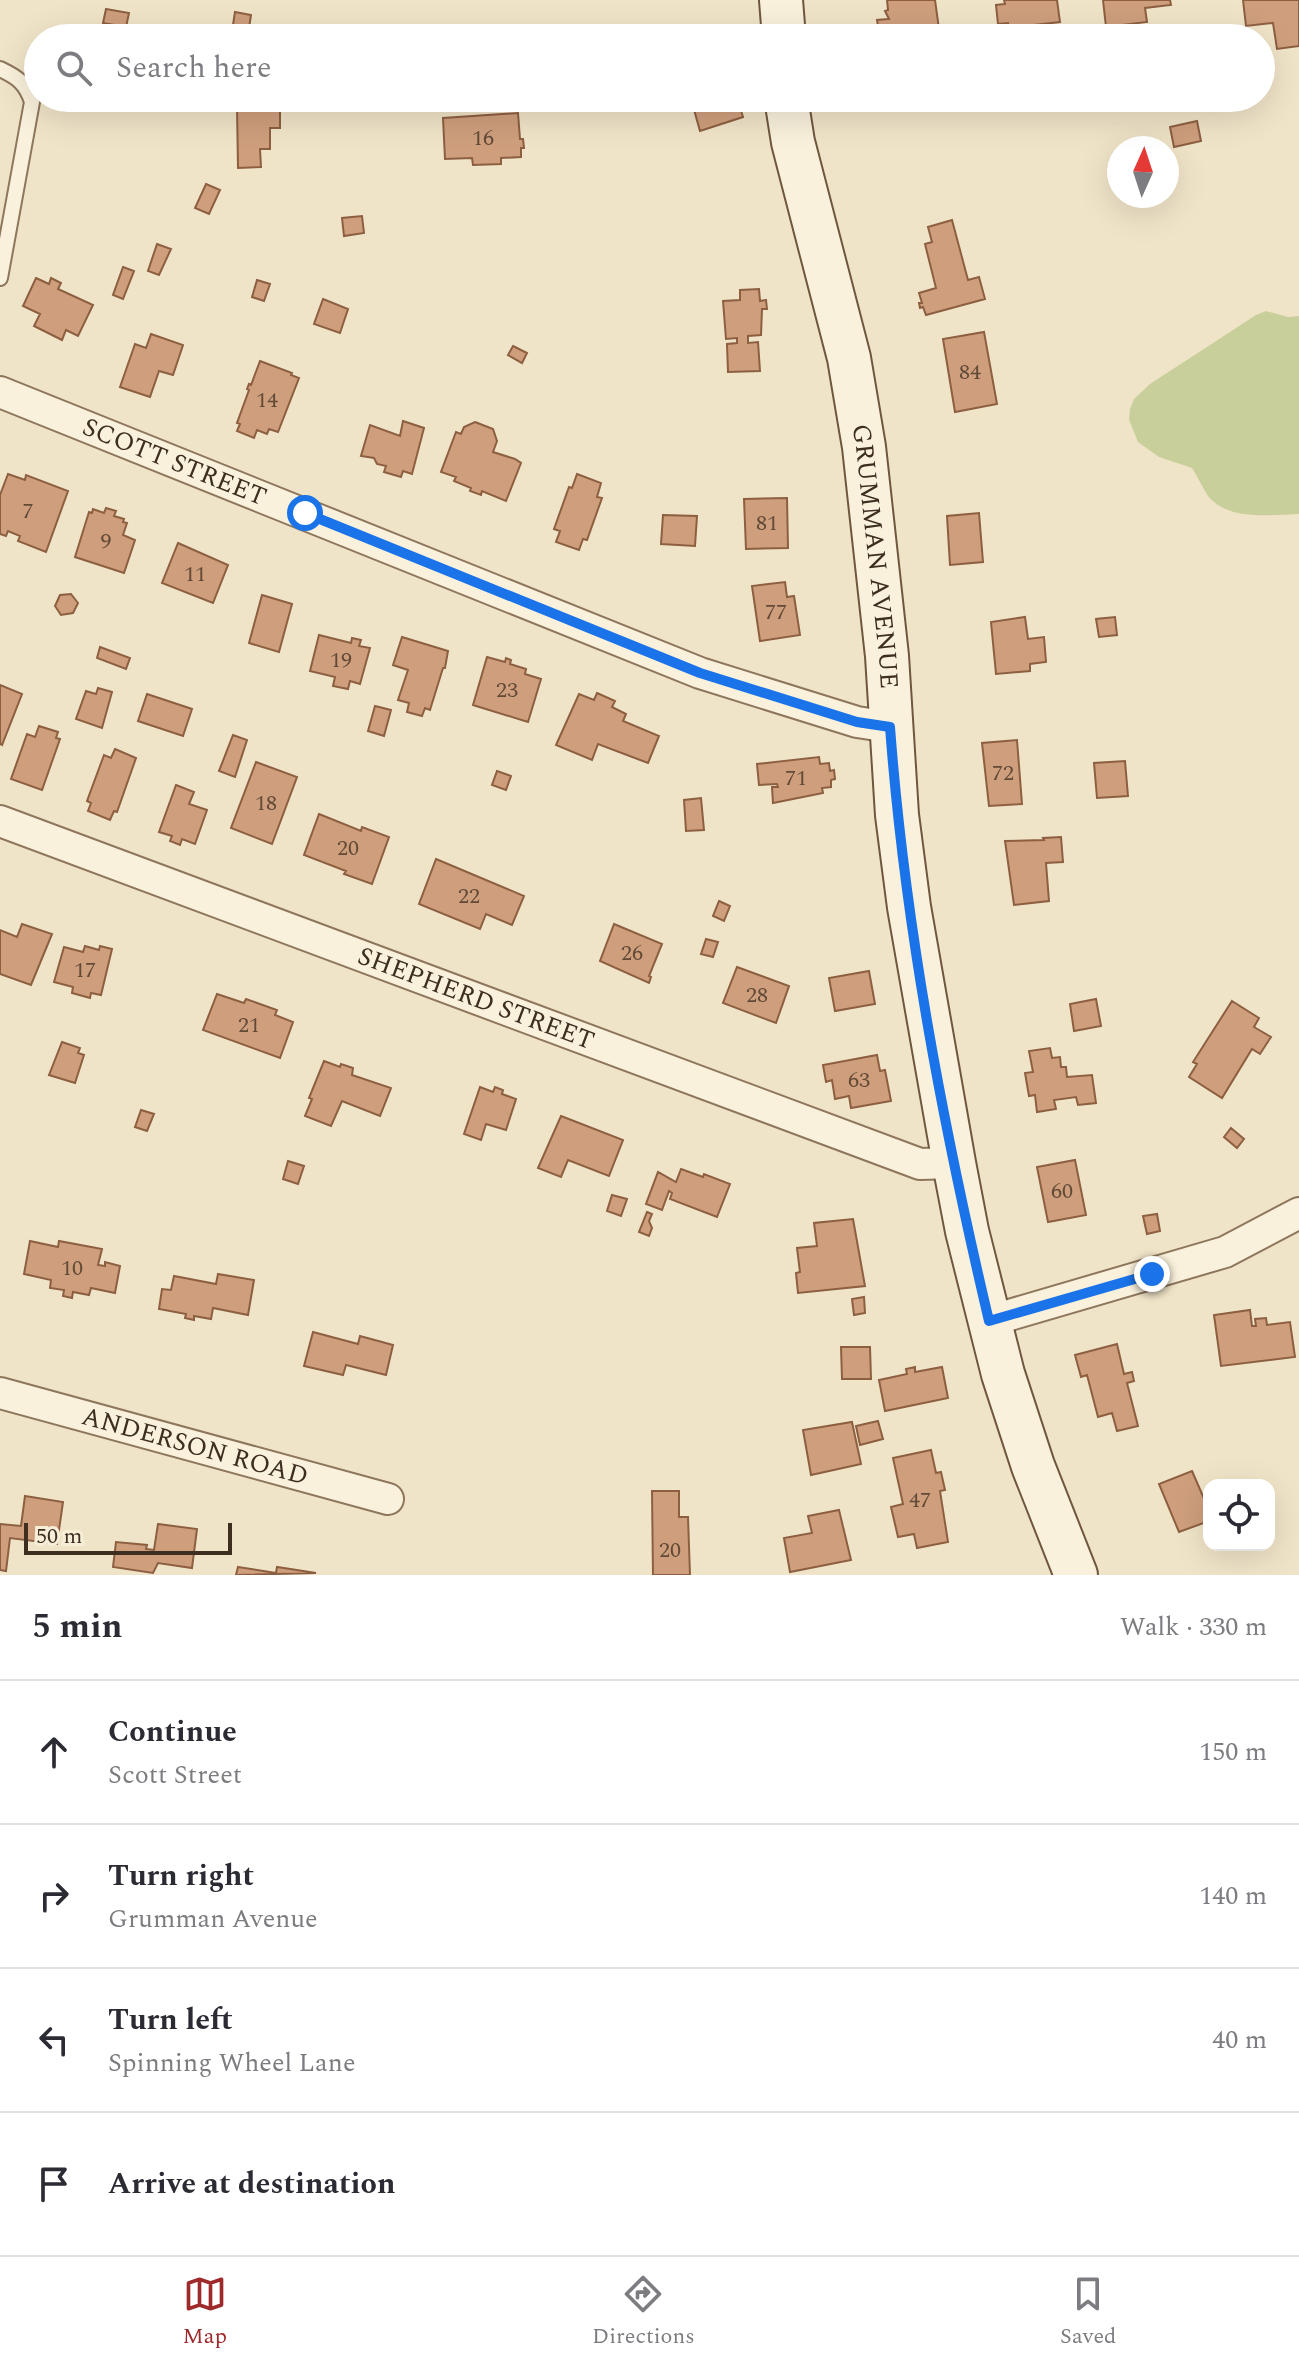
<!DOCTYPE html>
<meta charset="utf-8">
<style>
body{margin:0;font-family:Spectral,serif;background:#f2f2f3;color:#2b2b33}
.controls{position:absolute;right:24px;bottom:24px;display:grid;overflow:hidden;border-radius:16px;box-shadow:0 8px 32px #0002}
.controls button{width:72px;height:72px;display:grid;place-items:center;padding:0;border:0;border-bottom:2px solid #e1e1e2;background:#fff;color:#2b2b33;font:40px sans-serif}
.compass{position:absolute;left:1107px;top:136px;width:72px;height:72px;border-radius:50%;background:#fff;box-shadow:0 8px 32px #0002;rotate:3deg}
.scale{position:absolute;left:24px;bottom:20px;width:208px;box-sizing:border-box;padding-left:8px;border:4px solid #3d2e20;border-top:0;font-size:22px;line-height:28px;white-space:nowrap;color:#3d2e20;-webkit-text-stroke:6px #f7eed8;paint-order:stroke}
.stop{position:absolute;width:24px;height:24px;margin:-18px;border:6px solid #1a73e8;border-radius:50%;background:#fff}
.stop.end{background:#1a73e8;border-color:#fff;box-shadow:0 2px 8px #0008}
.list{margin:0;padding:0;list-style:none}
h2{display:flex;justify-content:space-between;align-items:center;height:104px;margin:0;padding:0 32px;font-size:34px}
h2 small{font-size:26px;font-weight:400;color:#7c7c81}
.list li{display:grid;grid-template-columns:52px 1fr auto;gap:24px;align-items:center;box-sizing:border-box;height:144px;padding:0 32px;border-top:2px solid #e1e1e2}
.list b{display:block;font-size:30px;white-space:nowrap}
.list p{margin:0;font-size:26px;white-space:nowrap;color:#7c7c81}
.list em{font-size:26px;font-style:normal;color:#7c7c81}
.icon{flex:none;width:44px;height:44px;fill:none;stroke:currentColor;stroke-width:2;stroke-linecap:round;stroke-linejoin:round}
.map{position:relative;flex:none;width:1299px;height:1575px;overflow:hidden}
.search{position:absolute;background:#fff;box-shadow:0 8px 32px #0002;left:24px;right:24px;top:24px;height:88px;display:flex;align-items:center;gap:20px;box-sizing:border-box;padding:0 28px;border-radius:44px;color:#7c7c81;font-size:30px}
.sheet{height:680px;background:#fff}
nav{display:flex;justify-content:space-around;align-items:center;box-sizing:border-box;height:112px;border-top:2px solid #e1e1e2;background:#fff;font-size:22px;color:#7c7c81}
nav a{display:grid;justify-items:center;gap:4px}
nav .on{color:#9e2a2b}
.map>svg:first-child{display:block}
.green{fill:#c9cf9b}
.building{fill:#cf9f7d;stroke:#8d5f41;stroke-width:2}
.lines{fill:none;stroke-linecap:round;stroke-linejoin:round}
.lane-casing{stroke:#8d765c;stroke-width:18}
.street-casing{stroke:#8d765c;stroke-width:34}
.secondary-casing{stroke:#6f573f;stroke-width:46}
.lane{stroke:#faf1dc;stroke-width:14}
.street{stroke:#faf1dc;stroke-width:30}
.secondary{stroke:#faf1dc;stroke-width:42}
.route{stroke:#1a73e8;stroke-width:10}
.labels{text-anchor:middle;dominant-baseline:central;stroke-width:7;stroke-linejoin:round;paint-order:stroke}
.number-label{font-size:22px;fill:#624a37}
.street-label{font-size:26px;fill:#3d2e20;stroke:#f7eed8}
</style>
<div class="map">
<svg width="1299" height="1575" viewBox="0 0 1299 1575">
<rect width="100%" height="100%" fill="#f0e4c8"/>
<path class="green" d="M1266,311l22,6 11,-1v198c-28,1 -71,7 -91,-18 -6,-9 -10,-19 -16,-28l-33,-11 -21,-15 -9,-22 1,-11 4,-10 16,-15 106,-69z"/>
<path class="building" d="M887,0h48l5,36 -60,2 -3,-18 12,-1 -4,-8 3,-1z
M1004,0h53l3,22 -52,6v-5l-10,1 -2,-19 9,-1z
M1103,0h67l1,5 -26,3 2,14 -41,5z
M1243,0h56v46l-22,3 -4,-26 -27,3z
M106,9l23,4 -3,14 -23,-4z
M235,12l16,3 -2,13 -16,-3z
M206,98h29l-1,3 -10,-2 -2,11 -17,-3z
M695,98h42l6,19 -43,14 -9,-32z
M237,106h43v22h-10v21h-10l1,18 -23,1z
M518,113l2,26h3l1,9h-3v9l-20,1v6l-28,1 -1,-7 -27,1 -2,-41z
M1197,121l4,20 -27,6 -4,-20z
M206,184l14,6 -11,24 -14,-6z
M362,216l2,17 -20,3 -2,-18z
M952,220l16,60 11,-3 6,22 -59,16 -3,-8 -3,1 -1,-5h3l-3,-10 17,-5 -11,-44 7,-2 -4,-15z
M157,244l14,5 -12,26 -11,-4z
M123,267l11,4 -11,28 -10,-4z
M36,278l13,6 2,-6 10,5 -3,6 35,16 -15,31 -12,-6 -4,10 -28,-14 6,-12 -17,-8z
M257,280l13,4 -6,17 -12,-4z
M759,289l1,12 6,-1 1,9h-5l-1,26 -13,1v7l10,-1 2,29 -32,1 -1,-28 10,-1v-5l-11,1 -3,-38 17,-1v-10z
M323,299l25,10 -8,24 -26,-9z
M984,332l13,72 -42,8 -12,-73z
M151,334l32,11 -10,30 -14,-4 -9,26 -30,-10 15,-43 11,4z
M513,346l14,7 -5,10 -14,-8z
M260,361l32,12 -1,2 8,3 -21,54 -9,-3 -2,5 -10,-4 -3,8 -17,-7 3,-7 -3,-1 12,-33 -2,-1 2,-5 2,1z
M403,421l21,7 -12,46 -9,-3 -2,6 -17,-5 2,-6 -9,-2 -3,-6 -13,-2 9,-31 30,11z
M475,422l18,7 4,12 -4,11 22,7 6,4 -15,38 -24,-10 -1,4 -11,-4 1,-3 -17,-7 2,-4 -15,-5 15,-40 5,2 3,-7z
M8,474l17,6 1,-5 42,16 -22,61 -28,-11 2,-5 -12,-5 -2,5 -6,-2v-39z
M577,474l24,9 -4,14 5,1 -15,42 -4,-1 -4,11 -23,-8 4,-11 -6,-2 15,-42 3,1z
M787,498l1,50 -42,1 -2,-50z
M106,508l10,3 -2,5 10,3 -1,3 4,1 -4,12 12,5 -11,33 -49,-16 14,-45 3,1 1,-4 11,4z
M979,513l4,49 -33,3 -3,-49z
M663,515l34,1 -2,30 -34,-2z
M178,543l50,22 -15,38 -51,-20z
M785,582l2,15 7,-1 6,39 -40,6 -8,-55z
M71,594l7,9 -5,10 -12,2 -6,-9 5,-11z
M262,595l30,9 -13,48 -30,-9z
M1025,617l3,22 16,-2 2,25 -16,2v7l-34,3 -5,-52z
M1115,617l2,18 -18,2 -3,-18z
M319,635l32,8 1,-5 9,2 -2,6 11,2 -10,36 -10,-3 -2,8 -15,-3 2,-9 -25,-6z
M402,637l46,14 -3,17h-2l-13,42 -5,-2 -3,8 -15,-4 2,-9 -11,-3 10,-30 -15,-5z
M100,647l30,11 -4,11 -29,-11z
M487,657l18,5 1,-4 5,2 -1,4 16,5 -1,5 16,5 -13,43 -55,-17z
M0,685l22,9 -20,51 -2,-1z
M98,688l14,4 -10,36 -26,-9 10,-28 10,3z
M597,693l18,8 -3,6 14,7 -3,7 36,15 -11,27 -50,-19 -6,16 -36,-15 23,-51 15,6z
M147,694l45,15 -9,27 -45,-15z
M375,706l16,4 -7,26 -16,-5z
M39,726l19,6 -2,6 4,1 -18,51 -31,-11 16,-45 8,3z
M233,735l14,5 -12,37 -16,-6z
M1017,740l5,64 -33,2 -7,-63z
M115,749l21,9 -19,54 -3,-1 -4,9 -22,-9 3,-8 -4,-2 17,-46 7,3z
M819,757l1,7 9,-1 1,8 4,-1 1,9 -4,1v7l-9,1 1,5 -50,10 -1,-16h6l-1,-3 -18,1 -2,-21z
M1125,761l3,35 -31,2 -3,-35z
M256,762l41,15 -25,67 -41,-16z
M497,771l14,5 -5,14 -14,-5z
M176,785l18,7 -5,12 18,6 -12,34 -13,-5 -2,6 -10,-4 2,-5 -13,-4z
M701,798l3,32 -18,1 -2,-31z
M319,814l42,17 1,-4 27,10 -17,47 -28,-10 2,-3 -42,-16z
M1061,837l2,25 -17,1 3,38 -35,4 -9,-64 39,-1 -1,-2z
M436,859l88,37 -12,29 -26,-11 -6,15 -61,-25z
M719,901l11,5 -6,15 -11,-5z
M22,924l30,10 -21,51 -31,-11v-44l17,7z
M614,924l48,20 -13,32 2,1 -2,6 -49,-22z
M706,939l12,3 -5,15 -12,-3z
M85,946l14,4 1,-4 12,3 -11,46 -10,-2 -1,5 -18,-5 1,-6 -19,-5 10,-35 19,5z
M737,967l52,19 -13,37 -53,-20z
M869,971l6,33 -40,7 -6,-33z
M217,994l27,9 2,-4 31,11 -2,5 18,7 -13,36 -77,-28z
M1096,999l5,27 -27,5 -4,-27z
M1232,1001l27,17 -5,9 17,10 -11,17 -8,-5 -30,49 -33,-21 8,-13 -4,-2z
M62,1042l18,6 -2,5 6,2 -9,28 -26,-8z
M1050,1048l2,10 8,-1 1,10h5l1,10 25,-2 4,28 -18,2 -2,-8 -22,3 2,9 -19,3 -2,-17 -6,1 -4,-23 8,-1 -4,-21z
M877,1055l3,16 5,-1 6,31 -40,7 -2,-12 -14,3 -3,-19 -6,2 -3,-17z
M324,1061l16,6 1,-3 12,4 -1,7 39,13 -11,28 -38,-15 -11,25 -26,-10 7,-17 -3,-1z
M480,1087l13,5 2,-5 8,3 -1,4 14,5 -10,31 -20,-6 -5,16 -17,-6z
M141,1110l13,4 -7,17 -12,-4z
M561,1116l62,24 -14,36 -41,-16 -7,17 -23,-9z
M1231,1128l13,11 -7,9 -13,-11z
M1075,1160l11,55 -38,7 -11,-55z
M288,1161l16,5 -6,18 -15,-5z
M681,1169l22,8 1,-3 26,10 -13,33 -47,-18 2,-6 -3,-2 -7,19 -16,-6 12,-32 18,10z
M612,1195l15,4 -6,17 -14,-5z
M647,1212l5,2 -3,7 3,7 -3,8 -10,-4z
M1157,1214l3,17 -13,3 -4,-18z
M853,1219l12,67 -67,7 -2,-20 4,-1 -3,-24 20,-2 -3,-23z
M30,1241l28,6 1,-6 43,8 -4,16 7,1v-4l15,4 -5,27 -24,-5 -2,7 -16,-3 -1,6 -9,-2 1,-6 -14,-2 1,-8 -27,-6z
M218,1274l36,6 -6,35 -35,-7 -2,11 -17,-3v4l-9,-2 1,-4 -27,-5 3,-20 9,1 3,-14 42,8z
M864,1297l1,16 -11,2 -2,-16z
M1250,1310l2,16h4l-1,-7 11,-1 1,7 23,-3 5,35 -74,9 -7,-51z
M313,1332l45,12 2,-8 33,9 -7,30 -40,-10 -3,10 -39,-9z
M1117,1344l7,30 8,-2 2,9 -7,2 11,43 -21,5 -5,-18 -14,4 -11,-42 -6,2 -6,-22z
M841,1347h29l1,32h-29z
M915,1367v5l27,-5 6,31 -63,13 -6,-31 28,-6 -1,-5z
M878,1421l5,18 -23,6 -4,-19z
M852,1422l9,42 -50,11 -8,-45z
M931,1450l5,23 5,-1 4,18 -5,1 8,51 -31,6 -3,-14 -16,3 -7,-30 12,-3 -10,-46z
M1192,1471l17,39v11l-30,11 -20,-48z
M652,1491h27v26h9l2,58h-37z
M25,1496l38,6 -6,42 -47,-6 -4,33 -6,-1v-46l21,2z
M839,1510l12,50 -61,12 -6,-34 28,-5 -4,-17z
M158,1524l39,5 -5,39 -34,-5 -5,10 -40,-6 3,-25 31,3 -1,4 8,1z
M238,1567l38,6 1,-6 39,6 -80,2z"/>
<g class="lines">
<defs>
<path id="lane" d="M0,69c17,8 26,14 32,33l-32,176"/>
<g id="street">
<path id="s1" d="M0,392l700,281 157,49 33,5"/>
<path id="s2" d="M0,821l920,343 34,-1"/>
<path d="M989,1321l236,-69 74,-39"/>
<path id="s3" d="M0,1393l388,106"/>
</g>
<g id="secondary">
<path d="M781,0l3,38"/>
<path id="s4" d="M786,98l7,44 56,216 15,89 23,209 10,159 12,92 45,256 13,68 36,143 30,92 43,109"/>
</g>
</defs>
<use href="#lane" class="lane-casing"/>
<use href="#street" class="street-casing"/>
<use href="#secondary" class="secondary-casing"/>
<use href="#lane" class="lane"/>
<use href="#street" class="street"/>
<use href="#secondary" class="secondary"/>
</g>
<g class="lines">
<path class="route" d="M305,513l395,160 157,49 33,5c15,200 53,399 99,594l163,-47"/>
</g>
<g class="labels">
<g class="number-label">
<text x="483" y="138">16</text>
<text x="970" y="372">84</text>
<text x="267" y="400">14</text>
<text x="28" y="511">7</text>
<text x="767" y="523">81</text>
<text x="106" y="541">9</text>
<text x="195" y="574">11</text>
<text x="776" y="612">77</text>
<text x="341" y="660">19</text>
<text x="507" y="690">23</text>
<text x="1003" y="773">72</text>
<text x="796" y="778">71</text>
<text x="266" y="803">18</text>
<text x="348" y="848">20</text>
<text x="469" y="896">22</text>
<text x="632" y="953">26</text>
<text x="85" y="970">17</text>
<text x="757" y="995">28</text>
<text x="249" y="1025">21</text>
<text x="859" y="1080">63</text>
<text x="1062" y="1191">60</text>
<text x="72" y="1268">10</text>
<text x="920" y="1500">47</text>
<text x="670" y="1550">20</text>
</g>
<g class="street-label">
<text stroke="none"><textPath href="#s1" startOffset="188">SCOTT STREET</textPath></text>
<text stroke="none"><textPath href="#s4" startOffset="468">GRUMMAN AVENUE</textPath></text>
<text stroke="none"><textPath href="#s2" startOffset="508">SHEPHERD STREET</textPath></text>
<text stroke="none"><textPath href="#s3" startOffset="202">ANDERSON ROAD</textPath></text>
</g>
</g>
</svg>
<div class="controls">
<button><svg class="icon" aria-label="locate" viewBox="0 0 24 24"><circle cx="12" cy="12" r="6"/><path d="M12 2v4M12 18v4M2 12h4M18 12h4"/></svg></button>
</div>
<svg class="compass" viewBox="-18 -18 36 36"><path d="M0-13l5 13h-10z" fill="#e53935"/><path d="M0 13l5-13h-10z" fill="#7c7c81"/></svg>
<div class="scale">50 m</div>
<div class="stop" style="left:305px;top:513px"></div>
<div class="stop end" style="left:1152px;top:1274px"></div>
<div class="search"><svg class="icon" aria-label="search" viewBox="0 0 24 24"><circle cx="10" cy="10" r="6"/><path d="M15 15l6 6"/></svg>Search here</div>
</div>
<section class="sheet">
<h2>5 min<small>Walk · 330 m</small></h2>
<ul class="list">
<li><svg class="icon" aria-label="ahead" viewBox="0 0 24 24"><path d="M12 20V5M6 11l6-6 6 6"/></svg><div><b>Continue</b><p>Scott Street</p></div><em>150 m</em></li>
<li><svg class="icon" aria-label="right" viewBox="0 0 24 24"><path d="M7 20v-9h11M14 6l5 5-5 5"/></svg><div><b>Turn right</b><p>Grumman Avenue</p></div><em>140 m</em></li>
<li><svg class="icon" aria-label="left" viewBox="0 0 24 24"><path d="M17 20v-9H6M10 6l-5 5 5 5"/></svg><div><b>Turn left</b><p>Spinning Wheel Lane</p></div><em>40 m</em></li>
<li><svg class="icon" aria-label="arrive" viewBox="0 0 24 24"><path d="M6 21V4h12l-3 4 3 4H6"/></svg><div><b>Arrive at destination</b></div></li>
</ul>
</section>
<nav>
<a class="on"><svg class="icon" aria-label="map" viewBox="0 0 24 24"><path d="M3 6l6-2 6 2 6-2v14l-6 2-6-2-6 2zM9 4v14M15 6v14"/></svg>Map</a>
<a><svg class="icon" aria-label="directions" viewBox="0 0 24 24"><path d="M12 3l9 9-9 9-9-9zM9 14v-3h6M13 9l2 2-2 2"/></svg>Directions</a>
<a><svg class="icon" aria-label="saved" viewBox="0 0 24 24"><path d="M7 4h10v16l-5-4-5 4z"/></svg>Saved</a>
</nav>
